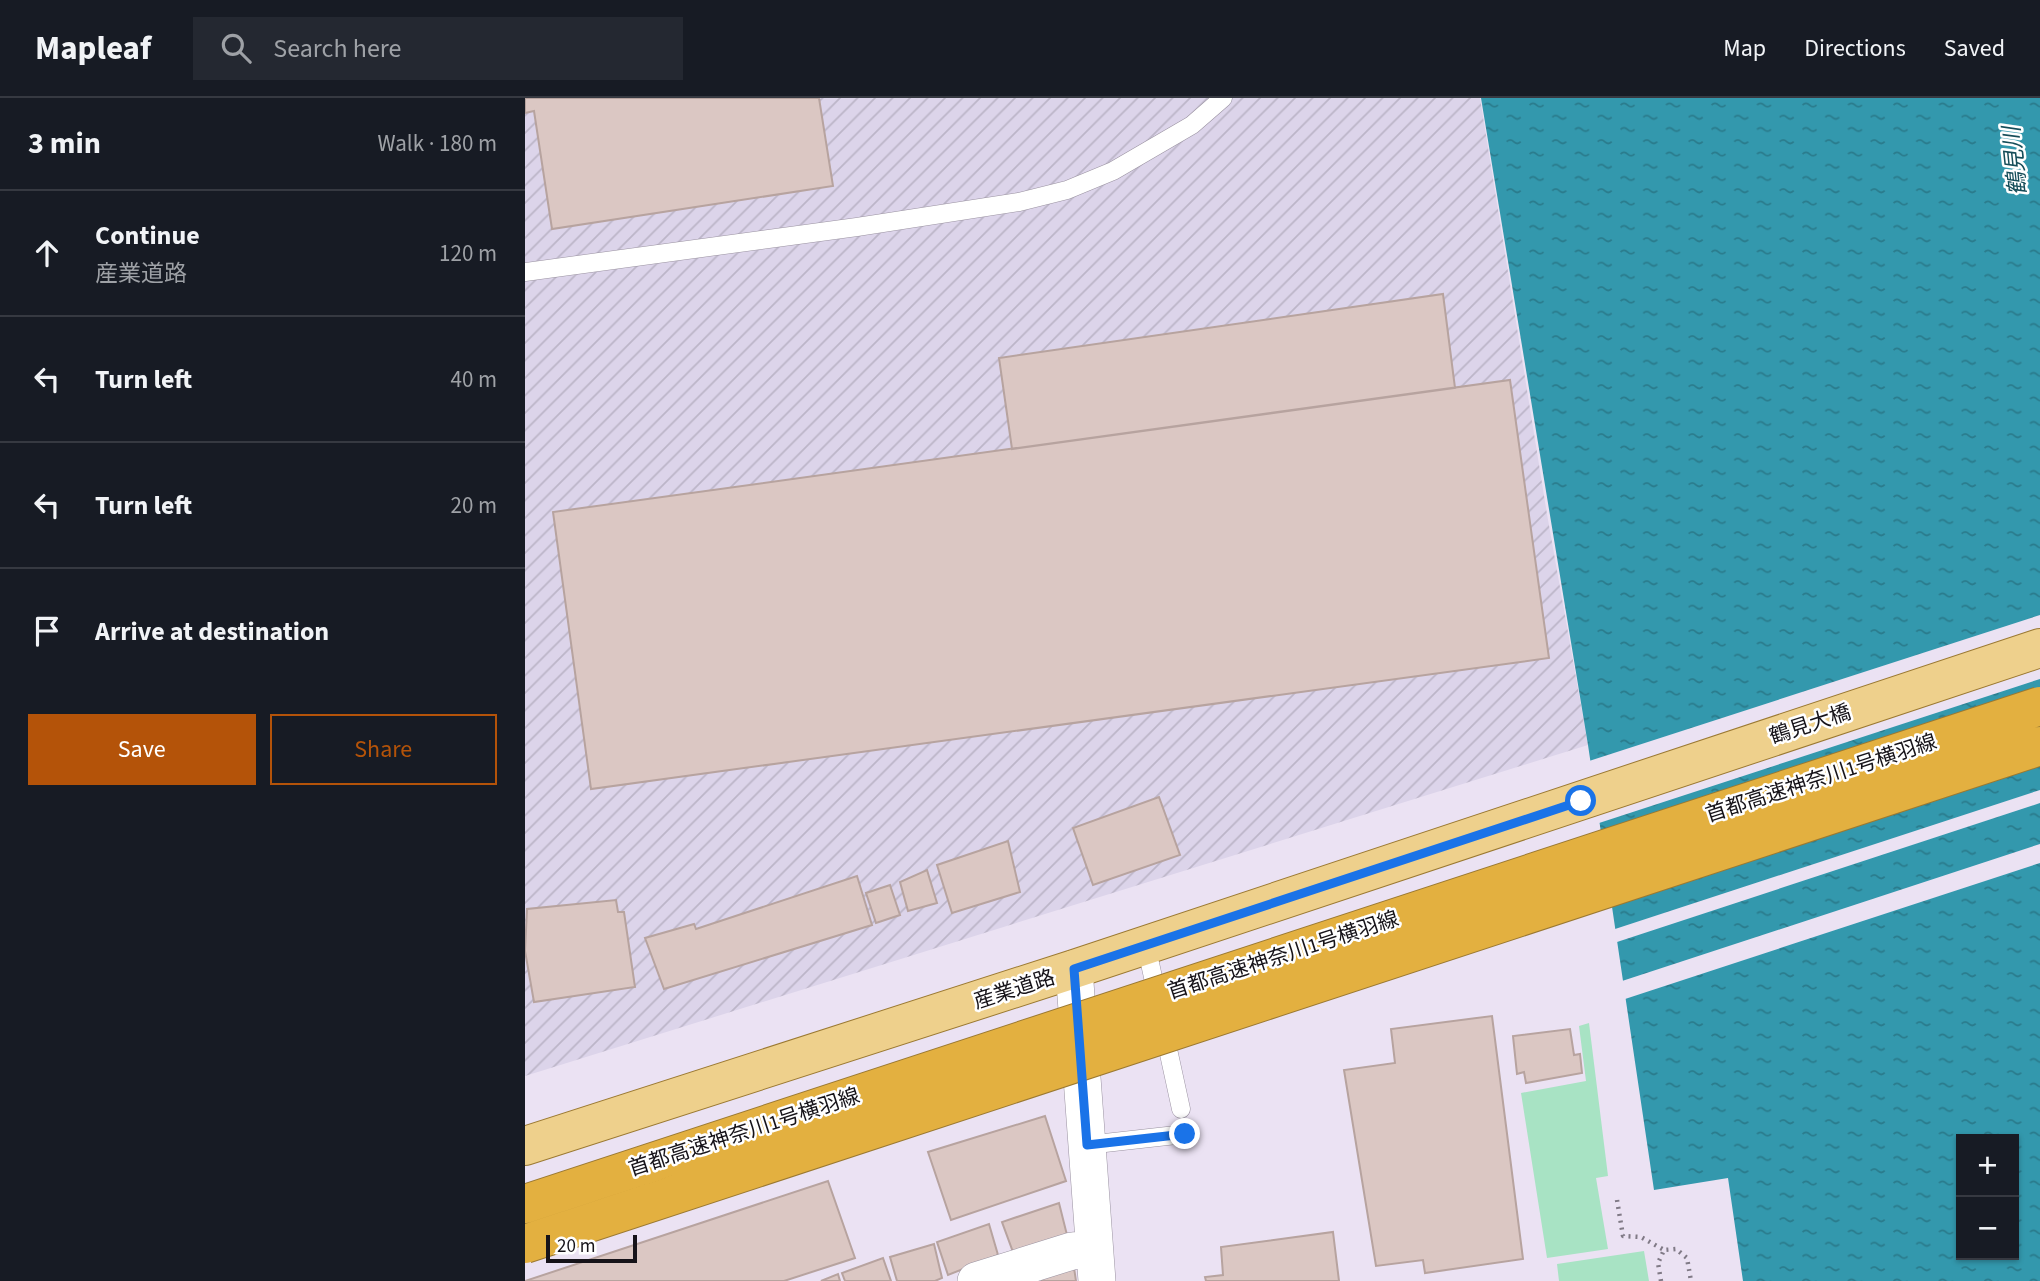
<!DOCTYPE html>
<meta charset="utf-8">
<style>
body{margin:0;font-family:"Source Sans 3","Noto Sans JP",sans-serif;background:#242831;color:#f1f3f6}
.controls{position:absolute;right:21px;bottom:21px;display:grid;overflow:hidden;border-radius:0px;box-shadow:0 2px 5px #0004}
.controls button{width:63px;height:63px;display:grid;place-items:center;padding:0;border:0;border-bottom:2px solid #363941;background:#171b24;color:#f1f3f6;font:35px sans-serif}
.scale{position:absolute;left:21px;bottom:18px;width:91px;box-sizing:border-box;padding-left:7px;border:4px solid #161319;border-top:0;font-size:19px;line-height:24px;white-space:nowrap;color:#161319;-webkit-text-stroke:5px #fff;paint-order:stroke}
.stop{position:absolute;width:21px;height:21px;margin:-16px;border:5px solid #1a73e8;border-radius:50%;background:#fff}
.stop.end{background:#1a73e8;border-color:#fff;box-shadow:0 2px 7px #0008}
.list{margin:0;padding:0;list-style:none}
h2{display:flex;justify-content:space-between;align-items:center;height:91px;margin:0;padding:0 28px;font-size:30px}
h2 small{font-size:23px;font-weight:400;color:#9ea1a6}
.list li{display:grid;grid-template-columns:46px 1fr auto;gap:21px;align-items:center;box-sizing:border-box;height:126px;padding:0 28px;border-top:2px solid #363941}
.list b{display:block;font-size:26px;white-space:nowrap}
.list p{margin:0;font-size:23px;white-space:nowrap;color:#9ea1a6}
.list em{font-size:23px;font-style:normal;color:#9ea1a6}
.actions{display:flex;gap:14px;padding:21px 28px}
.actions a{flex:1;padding:16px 0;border:2px solid #b45309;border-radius:0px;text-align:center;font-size:24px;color:#b45309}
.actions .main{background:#b45309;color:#fff}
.icon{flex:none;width:38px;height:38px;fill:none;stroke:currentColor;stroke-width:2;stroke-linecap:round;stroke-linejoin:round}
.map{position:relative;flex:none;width:1515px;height:1183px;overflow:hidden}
header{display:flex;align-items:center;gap:42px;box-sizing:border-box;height:98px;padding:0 35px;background:#171b24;border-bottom:2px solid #363941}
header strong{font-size:33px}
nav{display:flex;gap:38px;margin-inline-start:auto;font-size:24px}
.search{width:490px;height:63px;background:#242831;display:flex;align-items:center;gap:18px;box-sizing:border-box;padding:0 24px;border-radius:0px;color:#9ea1a6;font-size:26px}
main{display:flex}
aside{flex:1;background:#171b24}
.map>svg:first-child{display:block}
.industrial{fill:url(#industrial-furrows)}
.green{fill:#a8e3c4}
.water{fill:url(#water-ripples);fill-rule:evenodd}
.pier{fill:#ebe2f3}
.building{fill:#dbc7c3;stroke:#b7a39f;stroke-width:2}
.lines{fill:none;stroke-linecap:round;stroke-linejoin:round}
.service-casing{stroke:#9a92a1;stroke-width:19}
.minor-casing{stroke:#9a92a1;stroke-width:38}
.primary-casing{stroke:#9b7932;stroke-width:40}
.path{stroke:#807a86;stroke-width:4.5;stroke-dasharray:2 5;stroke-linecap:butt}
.service{stroke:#fff;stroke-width:18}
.minor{stroke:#fff;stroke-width:37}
.primary{stroke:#eed08c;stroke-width:38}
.motorway-bridge-casing{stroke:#9b7932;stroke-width:40;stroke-linecap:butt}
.motorway-bridge{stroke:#e3b040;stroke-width:38}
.route{stroke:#1a73e8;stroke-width:9}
.labels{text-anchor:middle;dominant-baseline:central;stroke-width:5;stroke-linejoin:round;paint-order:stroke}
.street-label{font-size:21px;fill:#161319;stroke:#fff}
.water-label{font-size:23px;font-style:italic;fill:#154d59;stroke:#fff}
</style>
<header>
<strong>Mapleaf</strong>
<div class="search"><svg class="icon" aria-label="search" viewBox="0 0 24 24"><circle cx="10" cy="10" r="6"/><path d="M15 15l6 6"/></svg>Search here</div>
<nav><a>Map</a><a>Directions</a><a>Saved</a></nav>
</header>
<main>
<aside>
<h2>3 min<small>Walk · 180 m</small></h2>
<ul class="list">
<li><svg class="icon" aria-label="ahead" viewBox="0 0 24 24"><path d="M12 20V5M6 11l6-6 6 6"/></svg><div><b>Continue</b><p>産業道路</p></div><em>120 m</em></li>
<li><svg class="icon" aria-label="left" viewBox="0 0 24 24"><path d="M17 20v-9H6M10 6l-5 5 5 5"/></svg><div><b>Turn left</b></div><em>40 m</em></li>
<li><svg class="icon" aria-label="left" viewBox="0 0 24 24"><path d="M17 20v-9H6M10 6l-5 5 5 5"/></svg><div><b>Turn left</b></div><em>20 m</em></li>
<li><svg class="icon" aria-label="arrive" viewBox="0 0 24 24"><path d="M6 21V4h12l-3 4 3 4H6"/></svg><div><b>Arrive at destination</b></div></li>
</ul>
<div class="actions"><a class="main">Save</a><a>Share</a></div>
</aside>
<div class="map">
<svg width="1515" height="1183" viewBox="0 0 1515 1183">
<defs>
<pattern id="industrial-furrows" width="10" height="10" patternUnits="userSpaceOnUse" patternTransform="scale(1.75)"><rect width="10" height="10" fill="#dcd4ea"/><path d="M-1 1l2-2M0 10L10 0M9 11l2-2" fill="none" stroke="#bcb5c8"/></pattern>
<pattern id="water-ripples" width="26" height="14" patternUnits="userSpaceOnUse" patternTransform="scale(1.75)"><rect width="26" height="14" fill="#3398ad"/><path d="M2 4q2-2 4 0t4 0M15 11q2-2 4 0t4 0" fill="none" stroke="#2a7b8c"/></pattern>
</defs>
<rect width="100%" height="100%" fill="#ebe2f3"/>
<path class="industrial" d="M0,0h955l67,416 41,231 -1063,331z"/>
<path class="green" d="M1064,925l19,153 -12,2 12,71 -61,9 -26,-165 65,-12 -7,-55z
M1119,1153l5,30h-90l-2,-17z"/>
<path class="water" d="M956,0h559v1183h-297l-15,-103 -74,12 -66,-445zM1436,1041h53v116h-53z"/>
<path class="pier" d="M1515,517v64l-444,145 -10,-62z
M1515,692v13l-426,140 -2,-13z
M1515,746v19l-418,137 -3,-18z"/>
<path class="building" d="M0,0h294l14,88 -281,43 -18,-118 -9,2z
M918,196l12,94 -443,61 -13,-91z
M985,282l39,278 -958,131 -38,-277z
M634,699l21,58 -87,30 -20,-57z
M483,743l12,51 -68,21 -15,-48z
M402,772l10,33 -29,8 -8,-29z
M332,778l15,49 -208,64 -19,-51 49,-14 2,5z
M365,787l10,30 -24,8 -10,-30z
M91,802l2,12h6l11,75 -101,15 -9,-51 2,-42z
M967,918l31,243 -98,14 -2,-13 -47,6 -32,-196 51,-7 -4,-34z
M1045,931l4,26 6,-1 2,19 -56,10 -2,-11 -7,2 -4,-38z
M520,1018l21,65 -115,39 -23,-68z
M303,1083l27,77 -71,23h-259z
M534,1105l8,32 -54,17 -11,-30z
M464,1126l9,31 -50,20 -11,-33z
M808,1134l6,49h-133l-1,-4 18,-2 -2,-28z
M409,1146l8,34 -7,3h-38l-7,-24z
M358,1160l8,23h-46l-3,-8z
M548,1163l3,20h-34l-3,-10z
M313,1176l2,7h-19z"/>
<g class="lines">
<defs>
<path id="service" d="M0,174l332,-45 162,-25 48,-12 46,-19 79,-46 31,-27
M621,847l12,55
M639,933l17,78
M562,1047l98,-11"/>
<path id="minor" d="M549,871l23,312
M451,1183l96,-30 22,-3"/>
<path id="primary" d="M0,1048l549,-177 966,-321"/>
</defs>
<use href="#service" class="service-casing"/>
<use href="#minor" class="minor-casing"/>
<use href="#primary" class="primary-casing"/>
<path class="path" d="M1092,1102l6,36 18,1 23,13
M1136,1183l-3,-18 6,-13 12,-1 11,9 4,23"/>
<use href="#service" class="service"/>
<use href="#minor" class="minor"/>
<use href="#primary" class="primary"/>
<defs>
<path id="motorway-bridge" d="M0,1106l1515,-498
M0,1146l1515,-498"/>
</defs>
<use href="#motorway-bridge" class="motorway-bridge-casing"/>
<use href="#motorway-bridge" class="motorway-bridge"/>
</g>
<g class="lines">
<path class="route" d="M660,1036l-98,11 -13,-176 507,-168"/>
</g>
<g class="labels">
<g class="street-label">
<text transform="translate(1285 626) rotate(-18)">鶴見大橋</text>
<text transform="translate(1296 680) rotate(-18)">首都高速神奈川1号横羽線</text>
<text transform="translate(758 857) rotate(-18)">首都高速神奈川1号横羽線</text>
<text transform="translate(489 891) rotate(-18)">産業道路</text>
<text transform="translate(219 1034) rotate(-18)">首都高速神奈川1号横羽線</text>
</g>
<g class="water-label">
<text transform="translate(1490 63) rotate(-96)">鶴見川</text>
</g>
</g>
</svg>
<div class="controls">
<button>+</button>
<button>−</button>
</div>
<div class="scale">20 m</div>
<div class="stop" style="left:1056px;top:703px"></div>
<div class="stop end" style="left:660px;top:1036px"></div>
</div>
</main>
